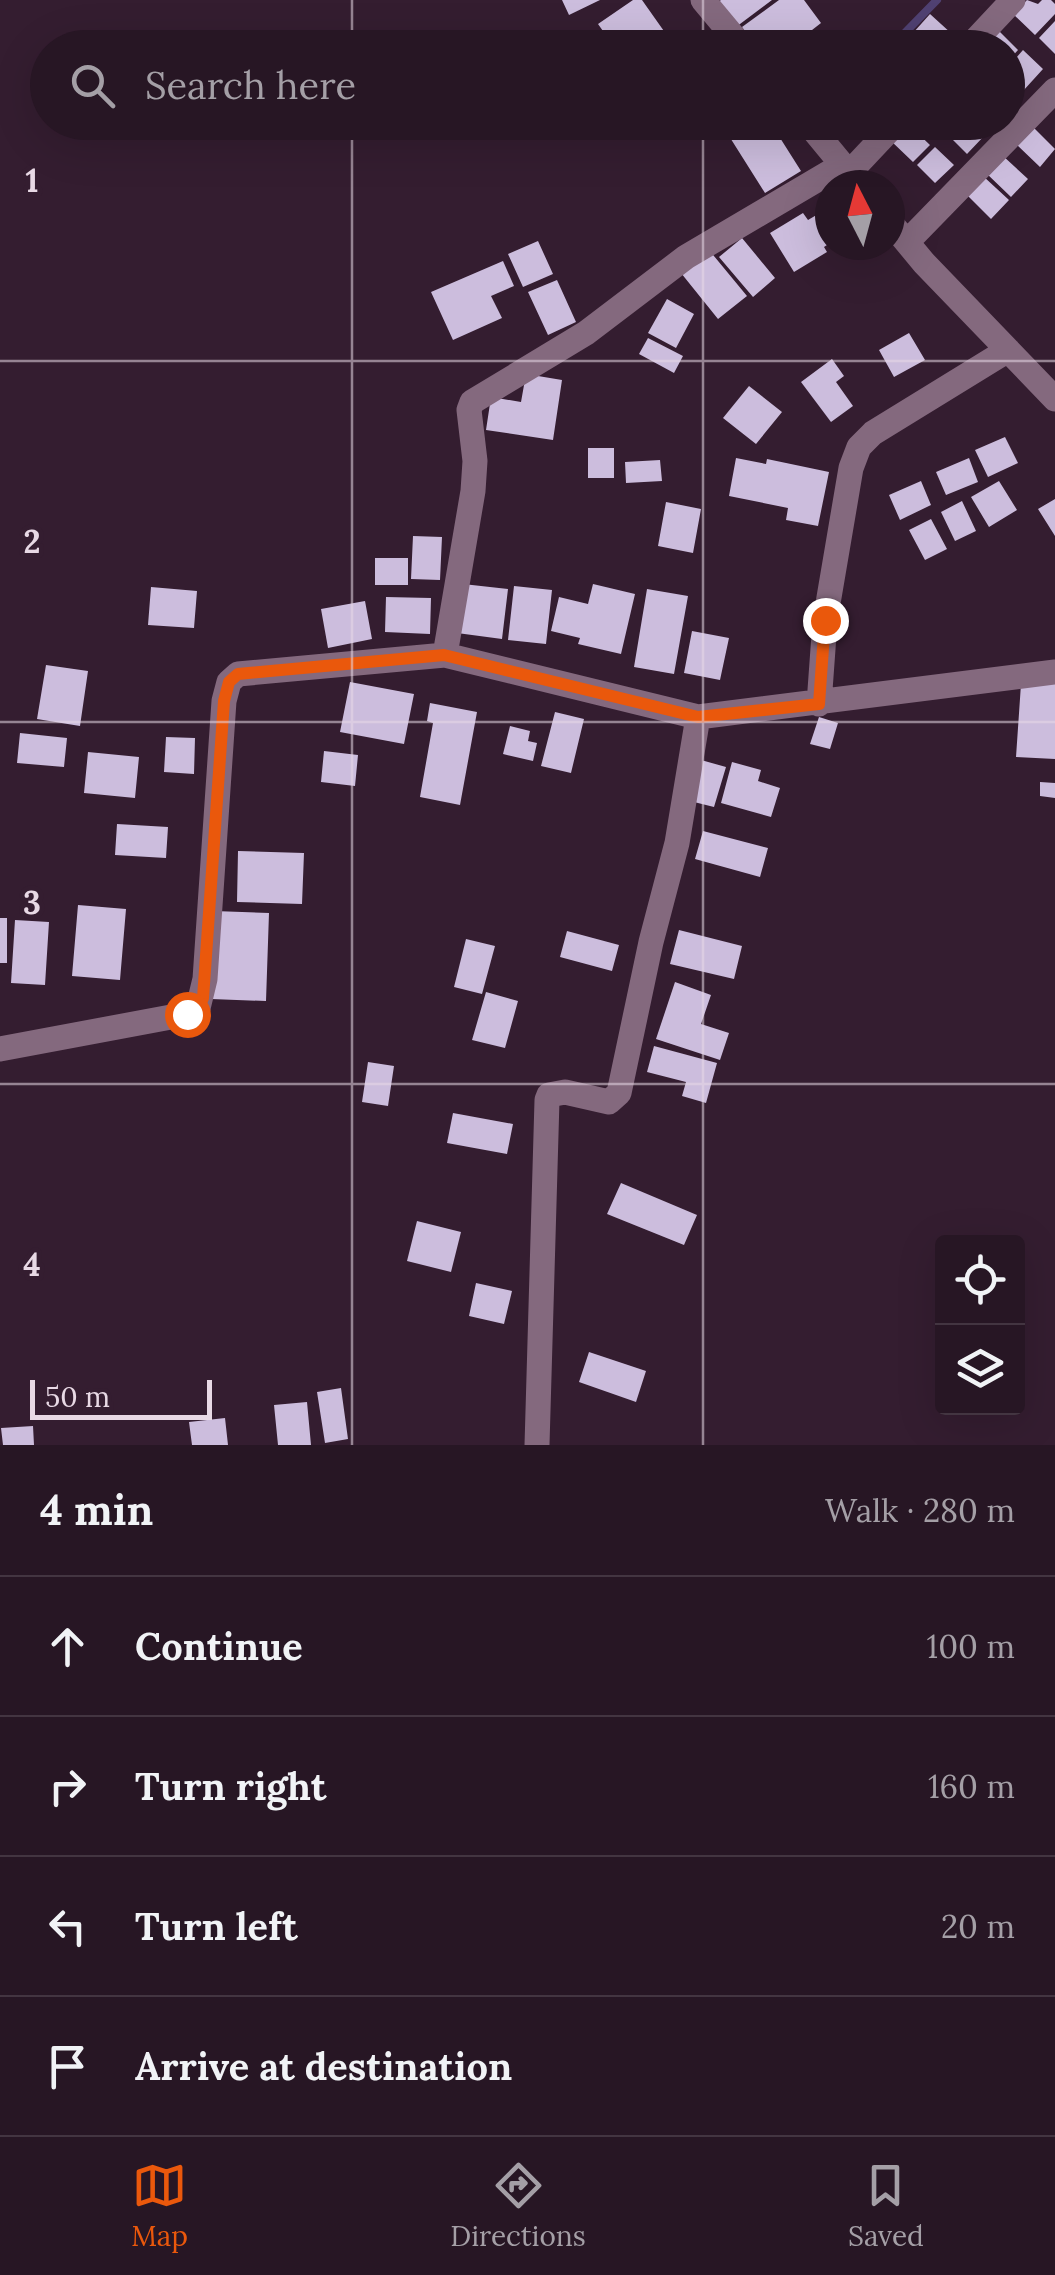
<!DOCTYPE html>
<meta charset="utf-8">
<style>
body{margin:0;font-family:Lora,serif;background:#332331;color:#f1f3f6}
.controls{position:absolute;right:30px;bottom:30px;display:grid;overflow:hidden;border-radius:10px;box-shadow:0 10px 40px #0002}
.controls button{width:90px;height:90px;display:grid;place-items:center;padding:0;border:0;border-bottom:2px solid #433541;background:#271624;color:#f1f3f6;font:50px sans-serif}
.compass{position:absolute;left:815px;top:170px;width:90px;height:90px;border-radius:50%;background:#271624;box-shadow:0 10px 40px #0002;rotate:354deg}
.scale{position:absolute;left:30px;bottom:25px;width:182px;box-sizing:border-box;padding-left:10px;border:5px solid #e8d9e5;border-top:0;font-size:28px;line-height:35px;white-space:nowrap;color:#e8d9e5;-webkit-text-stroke:8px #341d30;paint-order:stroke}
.stop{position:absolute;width:30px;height:30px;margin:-22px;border:8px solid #ea580c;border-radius:50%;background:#fff}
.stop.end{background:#ea580c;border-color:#fff;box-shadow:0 2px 10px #0008}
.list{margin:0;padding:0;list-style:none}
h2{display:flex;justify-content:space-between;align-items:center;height:130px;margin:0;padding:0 40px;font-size:42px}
h2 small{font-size:32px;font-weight:400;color:#a49fa6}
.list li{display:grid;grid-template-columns:65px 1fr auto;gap:30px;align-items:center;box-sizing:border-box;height:140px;padding:0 40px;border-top:2px solid #433541}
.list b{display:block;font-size:38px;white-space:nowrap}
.list em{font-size:32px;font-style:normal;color:#a49fa6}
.icon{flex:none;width:55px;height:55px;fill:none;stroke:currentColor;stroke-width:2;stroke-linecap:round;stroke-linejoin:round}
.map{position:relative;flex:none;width:1055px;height:1445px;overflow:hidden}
.search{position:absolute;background:#271624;box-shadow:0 10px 40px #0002;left:30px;right:30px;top:30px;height:110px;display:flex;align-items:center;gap:25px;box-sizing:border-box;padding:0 35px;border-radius:55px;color:#a49fa6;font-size:38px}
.sheet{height:690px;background:#271624}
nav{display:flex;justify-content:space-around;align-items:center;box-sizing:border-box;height:140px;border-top:2px solid #433541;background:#271624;font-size:28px;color:#a49fa6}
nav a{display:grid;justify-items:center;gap:5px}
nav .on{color:#ea580c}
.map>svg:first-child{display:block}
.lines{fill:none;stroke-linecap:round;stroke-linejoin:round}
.stream{stroke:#504172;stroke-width:8}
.building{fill:#ccbddd}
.minor{stroke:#84697e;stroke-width:25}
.route{stroke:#ea580c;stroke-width:12}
.grid{fill:none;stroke:#e8d9e5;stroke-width:2.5;stroke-opacity:0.55}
.grid-label{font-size:32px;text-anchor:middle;font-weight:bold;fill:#e8d9e5;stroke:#341d30;stroke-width:10;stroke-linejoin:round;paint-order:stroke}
</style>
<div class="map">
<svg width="1055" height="1445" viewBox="0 0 1055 1445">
<rect width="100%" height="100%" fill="#341d30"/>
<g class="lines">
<path class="stream" d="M890,48l47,-48"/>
</g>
<path class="building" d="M562,0h38l-31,15z
M633,0h9l24,34 -18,14h-33l-17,-24z
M721,0h51l-36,27 -18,-25z
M779,0h25l17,23 -32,25 -10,-8 -11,8h-11l-15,-21z
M1027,0l11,4 4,-4h9l4,4v10l-20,21 -22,-21z
M930,14l22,20 -13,14h-9l-17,-15z
M1055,21v33l-16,-16z
M996,28l22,22 -10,11v-13h-31z
M1023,50l20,19 -20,22 -15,-15v-9z
M751,122h19l31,49 -36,22 -36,-57z
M956,122h16l13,13 -18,19 -21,-21z
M907,123l23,22 -17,17 -23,-22z
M1032,126l23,23 -15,18 -25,-24z
M935,147l19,18 -19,18 -18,-18z
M1002,155l26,24 -17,18 -26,-25z
M983,176l26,24 -18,19 -25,-25z
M830,207v36l-6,4 3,5 -33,20 -24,-39 33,-20 5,7z
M742,238l33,40 -22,19 -34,-40z
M538,241l15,33 -30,13 -15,-33z
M709,250l38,46 -29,23 -37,-46z
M503,261l11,25 -23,10 11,22 -49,22 -22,-48z
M557,280l19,42 -28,13 -20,-43z
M667,299l27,15 -18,34 -28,-15z
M909,333l16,27 -31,17 -15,-27z
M648,338l35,18 -9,17 -35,-19z
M832,359l12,17 -8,6 17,24 -22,16 -30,-40z
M526,374l36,6 -9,60 -67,-10 5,-33 30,5z
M749,386l33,26 -26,32 -33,-26z
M1005,437l13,26 -30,14 -13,-27z
M588,448h26v30h-26z
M736,458l30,6 1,-5 62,13 -11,54 -32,-6 2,-12 -59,-12z
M969,458l9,24 -32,13 -10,-23z
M660,460l2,21 -36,2 -1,-21z
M921,481l10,24 -31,15 -11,-25z
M999,481l18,29 -28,17 -18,-30z
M1055,499v37l-17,-27z
M962,501l14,30 -21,10 -14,-29z
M666,502l35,7 -8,44 -35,-7z
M931,519l16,30 -22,11 -16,-30z
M413,536l29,1 -2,43 -29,-1z
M375,558h33v27h-33z
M463,584l45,5 -6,50 -45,-6z
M593,584l42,10 -14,60 -43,-10 2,-6 -29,-7 8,-34 29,7z
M514,586l38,4 -6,54 -38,-4z
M151,587l46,4 -3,37 -46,-3z
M647,589l41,7 -14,78 -40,-7z
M386,597l45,1 -1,36 -45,-2z
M365,601l7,38 -44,9 -7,-39z
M692,631l37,7 -9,42 -36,-7z
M46,665l42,6 -8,55 -43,-7z
M1055,676v83l-39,-2 5,-73z
M350,682l64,12 -10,50 -64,-12z
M430,703l47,9 -17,93 -40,-8 13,-74 -6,-2z
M555,712l29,7 -13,54 -30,-7z
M819,717l19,6 -8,26 -20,-5z
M510,726l20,5 -2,10 9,2 -4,18 -30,-7z
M20,733l47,5 -3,29 -47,-4z
M166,737l29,1 -1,36 -30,-2z
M324,751l34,4 -3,31 -34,-4z
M88,752l51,5 -4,41 -51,-5z
M701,760l25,7 -12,40 -24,-6z
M732,762l29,8 -3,11 22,7 -9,29 -50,-14z
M1040,782l15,1v15l-15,-2z
M117,824l51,3 -2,31 -51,-3z
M703,831l65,17 -8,29 -65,-18z
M238,851l66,2 -2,51 -65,-2z
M78,905l48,4 -6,71 -48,-4z
M214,911l55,2 -3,88 -55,-2z
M0,918h7v45h-7z
M15,920l34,2 -4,63 -34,-2z
M679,930l63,16 -8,33 -64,-15z
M567,931l52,14 -7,26 -52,-14z
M466,939l29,7 -13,48 -28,-7z
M675,982l36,13 -10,29 28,9 -9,27 -64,-21z
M486,992l32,9 -13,47 -33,-8z
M654,1046l63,17 -11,40 -24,-7 4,-14 -39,-10z
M368,1062l26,4 -6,40 -26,-4z
M453,1113l60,11 -6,30 -60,-11z
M621,1183l76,32 -13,30 -77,-31z
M417,1221l44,11 -10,40 -44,-11z
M476,1283l36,8 -8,33 -35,-8z
M589,1352l57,19 -10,31 -57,-20z
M341,1388l7,51 -23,4 -8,-51z
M307,1402l4,43h-33l-4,-40z
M225,1418l3,27h-36l-3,-23z
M33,1426l1,19h-31l-2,-17z"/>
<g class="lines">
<path class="minor" d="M703,0l40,48
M968,48l45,-48
M807,122l52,63
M849,173l48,-51
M890,222l34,41 131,136
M907,242l148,-152
M445,655l28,-164 2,-30 -6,-51 3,-8 114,-69 100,-76 156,-92
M819,704l6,-83 26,-153 8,-21 14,-14 135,-83
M0,1049l187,-35 11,-6 7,-29 19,-278 5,-19 9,-8 207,-19 253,62 357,-45
M537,1445l10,-345 2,-5 16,-3 44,10 10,-9 32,-151 26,-99 21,-126"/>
</g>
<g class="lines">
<path class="route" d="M187,1014l11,-6 5,-10 21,-297 5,-19 9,-8 206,-19 254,62 121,-13 6,-84"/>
</g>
<path class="grid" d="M352,0v48M703,0v48M352,122v1323M703,122v1323M0,361h1055M0,722h1055M0,1084h1055"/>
<g class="grid-label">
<text x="32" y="192">1</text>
<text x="32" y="553">2</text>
<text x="32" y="914">3</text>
<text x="32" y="1276">4</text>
</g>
</svg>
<div class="controls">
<button><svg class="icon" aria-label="locate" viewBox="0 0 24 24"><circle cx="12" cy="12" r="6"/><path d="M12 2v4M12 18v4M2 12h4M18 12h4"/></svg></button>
<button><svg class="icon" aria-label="layers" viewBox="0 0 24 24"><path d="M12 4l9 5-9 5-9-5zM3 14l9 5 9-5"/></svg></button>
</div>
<svg class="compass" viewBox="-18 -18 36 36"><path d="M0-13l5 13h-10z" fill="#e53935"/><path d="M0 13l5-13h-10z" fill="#a49fa6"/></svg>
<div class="scale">50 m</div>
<div class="stop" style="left:187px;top:1014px"></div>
<div class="stop end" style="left:825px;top:620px"></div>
<div class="search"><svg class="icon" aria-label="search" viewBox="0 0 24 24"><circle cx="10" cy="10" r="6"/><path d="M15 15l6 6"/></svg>Search here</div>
</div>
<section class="sheet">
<h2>4 min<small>Walk · 280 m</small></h2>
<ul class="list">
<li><svg class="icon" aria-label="ahead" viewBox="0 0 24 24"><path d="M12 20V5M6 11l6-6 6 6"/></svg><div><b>Continue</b></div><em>100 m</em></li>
<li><svg class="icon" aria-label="right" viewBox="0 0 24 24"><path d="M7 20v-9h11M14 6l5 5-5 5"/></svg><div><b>Turn right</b></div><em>160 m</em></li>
<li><svg class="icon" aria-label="left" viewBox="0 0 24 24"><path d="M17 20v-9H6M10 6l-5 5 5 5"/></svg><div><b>Turn left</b></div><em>20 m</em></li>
<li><svg class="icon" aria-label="arrive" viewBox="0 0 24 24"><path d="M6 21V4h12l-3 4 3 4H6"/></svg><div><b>Arrive at destination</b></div></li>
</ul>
</section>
<nav>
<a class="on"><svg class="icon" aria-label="map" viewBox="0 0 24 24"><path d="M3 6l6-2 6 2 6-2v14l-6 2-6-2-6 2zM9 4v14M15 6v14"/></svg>Map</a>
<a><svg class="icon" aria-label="directions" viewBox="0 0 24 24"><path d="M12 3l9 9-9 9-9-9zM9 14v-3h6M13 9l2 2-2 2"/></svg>Directions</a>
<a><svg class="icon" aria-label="saved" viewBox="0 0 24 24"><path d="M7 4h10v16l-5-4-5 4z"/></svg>Saved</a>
</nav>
